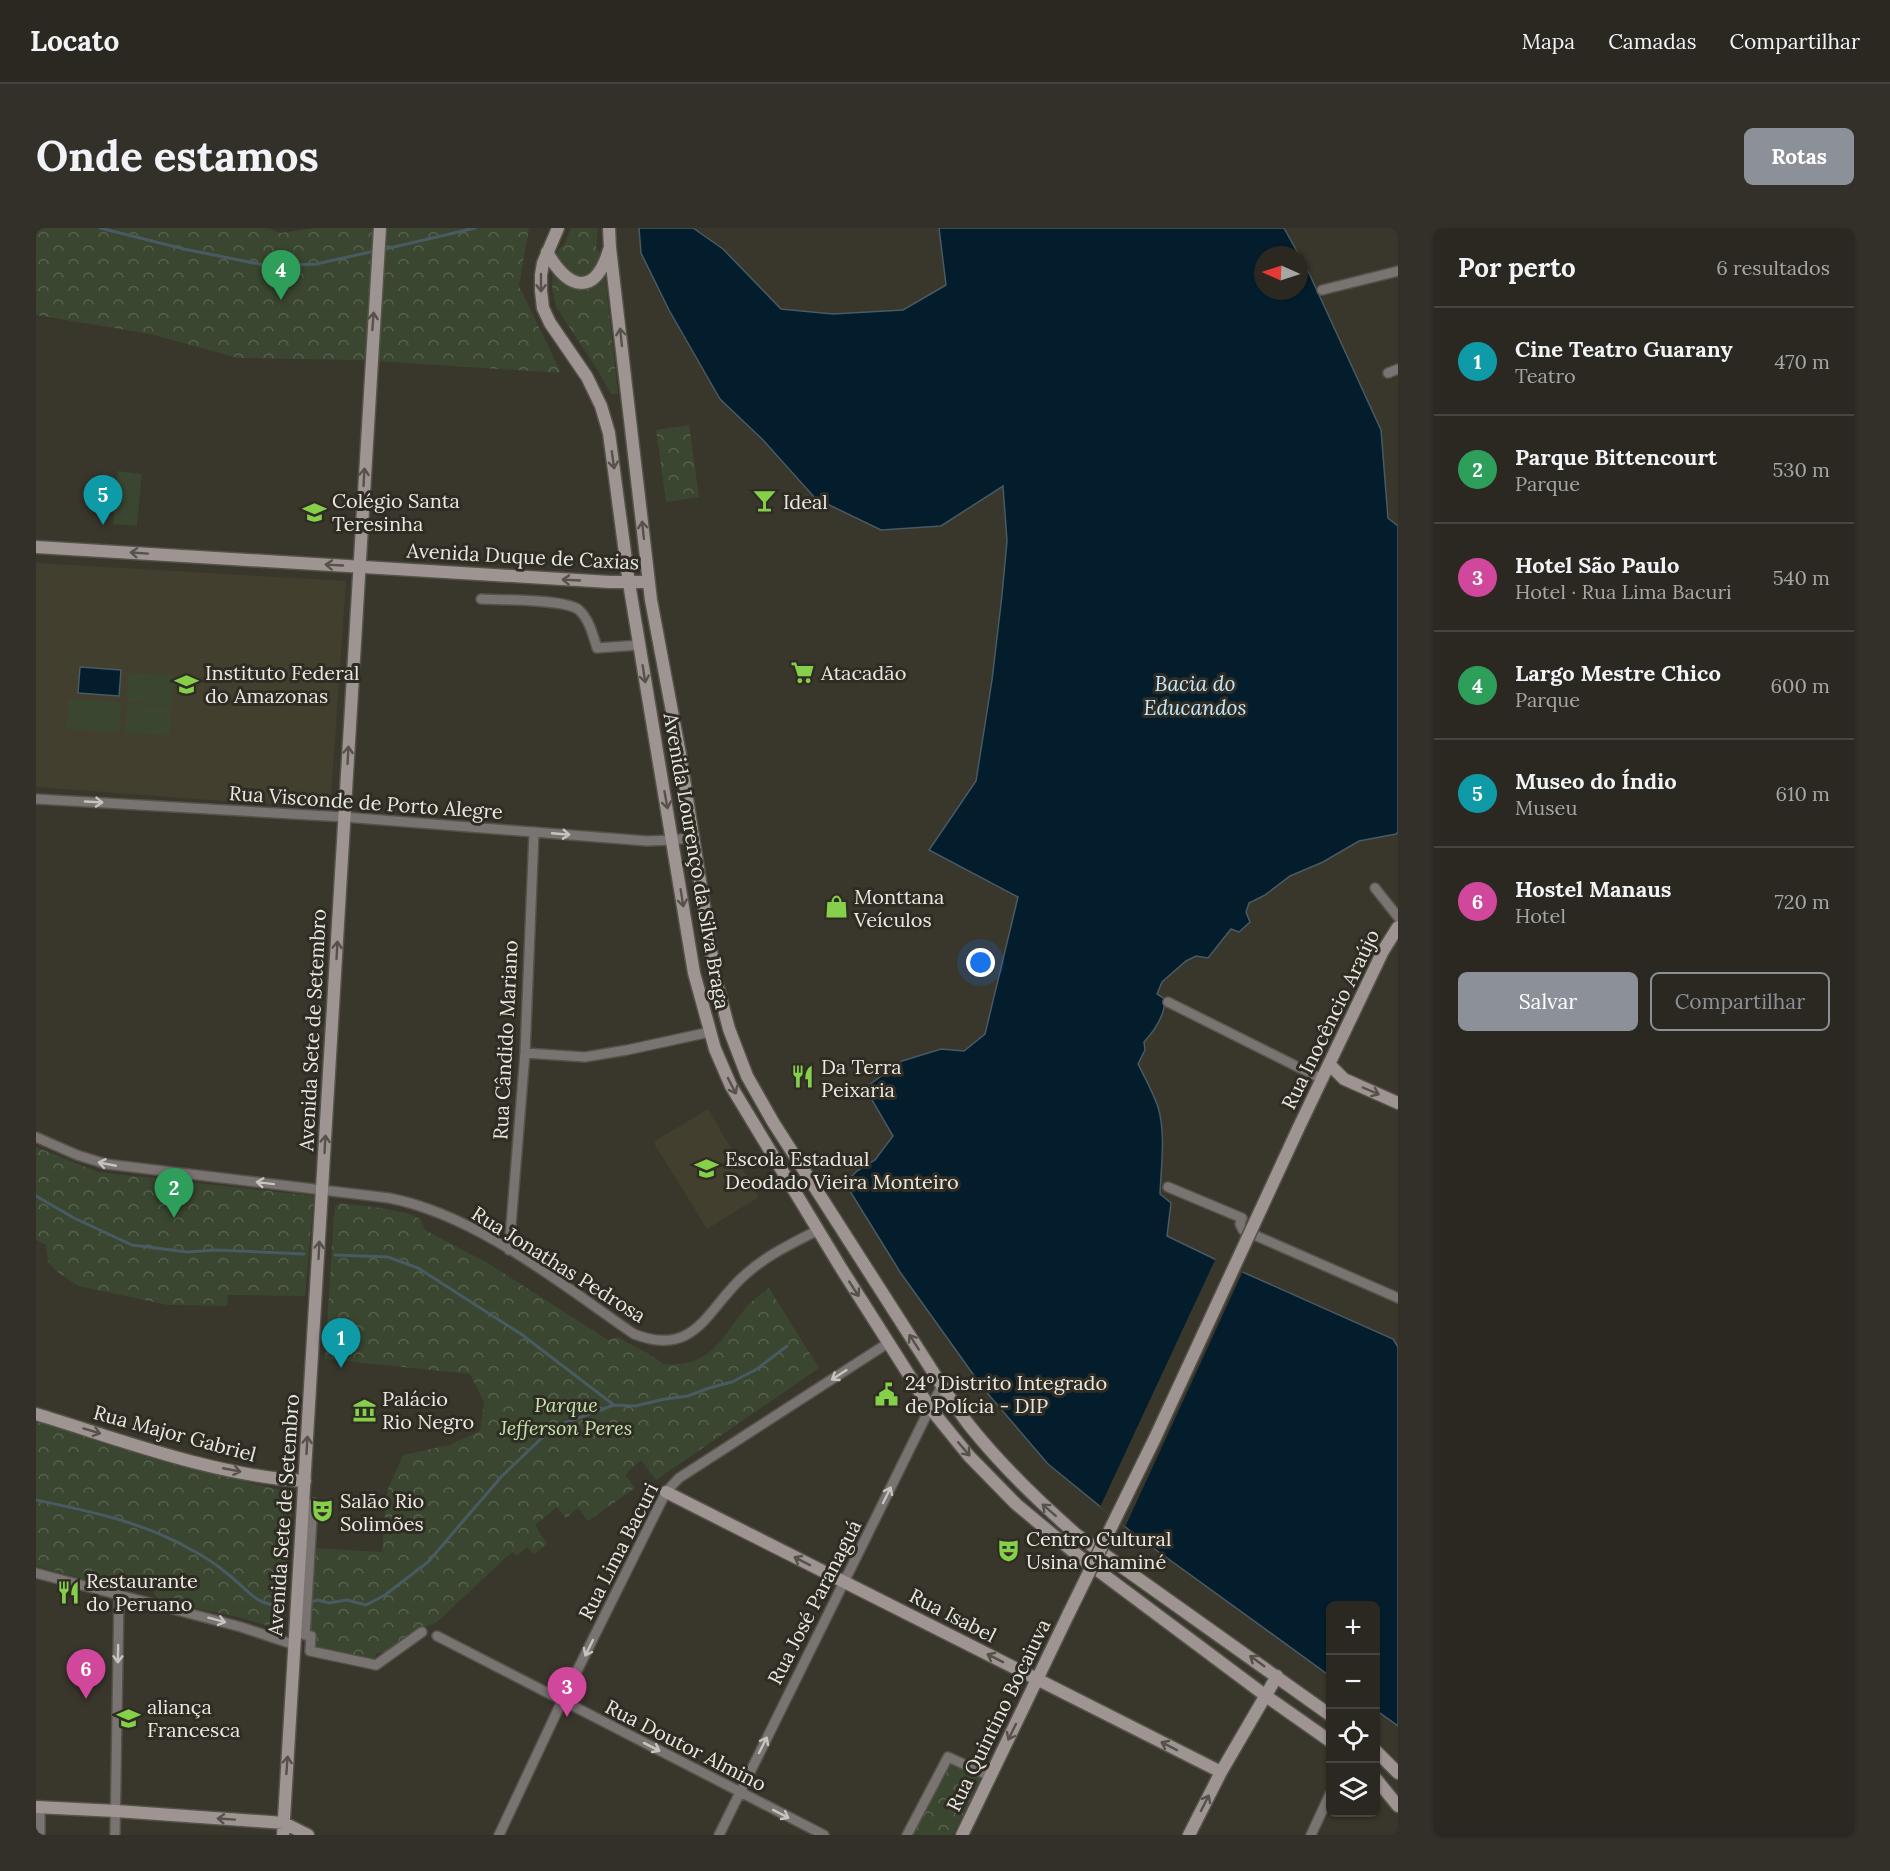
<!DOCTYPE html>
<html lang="pt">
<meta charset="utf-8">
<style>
body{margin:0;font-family:Lora,serif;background:#33302a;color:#f1f3f6}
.controls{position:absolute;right:18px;bottom:18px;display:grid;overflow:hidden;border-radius:9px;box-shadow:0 2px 4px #0004}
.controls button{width:54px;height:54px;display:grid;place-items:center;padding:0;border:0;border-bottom:2px solid #47443f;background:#2b2821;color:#f1f3f6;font:30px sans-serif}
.compass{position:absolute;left:1218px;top:18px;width:54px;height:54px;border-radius:50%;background:#2b2821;box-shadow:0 2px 4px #0004;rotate:273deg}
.you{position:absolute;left:945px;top:735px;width:21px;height:21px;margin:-15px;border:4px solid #fff;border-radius:50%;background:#1a73e8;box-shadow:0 0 0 9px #1a73e833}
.badge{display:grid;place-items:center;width:39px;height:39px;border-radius:50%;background:#8c9099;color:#fff;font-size:20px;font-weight:700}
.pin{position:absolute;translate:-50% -50px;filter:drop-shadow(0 2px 3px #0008)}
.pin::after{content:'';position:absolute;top:32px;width:21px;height:18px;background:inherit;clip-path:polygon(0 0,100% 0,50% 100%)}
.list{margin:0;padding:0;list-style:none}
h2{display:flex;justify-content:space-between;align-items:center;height:78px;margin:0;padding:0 24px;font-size:26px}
h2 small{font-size:20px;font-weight:400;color:#a6a6a5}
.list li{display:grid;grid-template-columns:39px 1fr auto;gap:18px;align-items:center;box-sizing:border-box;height:108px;padding:0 24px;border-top:2px solid #47443f}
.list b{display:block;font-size:22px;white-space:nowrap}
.list p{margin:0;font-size:20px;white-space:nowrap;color:#a6a6a5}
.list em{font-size:20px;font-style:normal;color:#a6a6a5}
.actions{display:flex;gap:12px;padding:18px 24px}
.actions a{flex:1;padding:14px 0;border:2px solid #8c9099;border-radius:9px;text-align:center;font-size:21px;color:#8c9099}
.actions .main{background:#8c9099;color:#fff}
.icon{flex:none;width:33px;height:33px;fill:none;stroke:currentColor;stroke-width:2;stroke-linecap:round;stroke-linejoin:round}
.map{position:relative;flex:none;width:1362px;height:1607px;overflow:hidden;border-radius:9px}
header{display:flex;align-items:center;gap:36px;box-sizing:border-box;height:84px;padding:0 30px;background:#2b2821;border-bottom:2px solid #47443f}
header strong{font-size:28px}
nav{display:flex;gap:33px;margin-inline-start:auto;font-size:21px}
.intro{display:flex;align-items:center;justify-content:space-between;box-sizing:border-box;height:144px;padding:0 36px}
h1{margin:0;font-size:42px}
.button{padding:15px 27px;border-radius:9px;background:#8c9099;color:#fff;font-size:21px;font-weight:700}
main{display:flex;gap:36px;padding:0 36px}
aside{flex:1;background:#2b2821;border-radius:9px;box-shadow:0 2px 4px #0004}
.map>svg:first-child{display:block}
.built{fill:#433f2e}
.green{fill:#3a4630}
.forest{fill:url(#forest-crowns)}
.water{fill:#031d2c;stroke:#485a62;stroke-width:1.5;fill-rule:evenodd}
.pier{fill:#39362c}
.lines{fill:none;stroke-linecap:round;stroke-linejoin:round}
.stream{stroke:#485a62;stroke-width:3}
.street-casing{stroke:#555249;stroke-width:12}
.secondary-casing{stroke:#555249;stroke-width:15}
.street{stroke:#797372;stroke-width:9}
.secondary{stroke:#9e9593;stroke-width:12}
.secondary-bridge-casing{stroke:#555249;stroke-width:15;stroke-linecap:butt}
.secondary-bridge{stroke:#9e9593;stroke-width:12}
.oneway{stroke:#56514a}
.oneway2{stroke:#c7c4c0}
.labels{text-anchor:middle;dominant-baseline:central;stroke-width:6;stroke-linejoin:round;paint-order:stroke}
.poi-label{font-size:20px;fill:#e9e7e1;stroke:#2f2c23;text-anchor:start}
.street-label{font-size:20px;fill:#e9e7e1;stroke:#2f2c23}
.park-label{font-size:20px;font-style:italic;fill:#c5e4ab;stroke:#2f2c23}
.water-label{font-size:21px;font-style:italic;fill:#c2e7fe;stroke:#2f2c23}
</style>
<header>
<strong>Locato</strong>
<nav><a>Mapa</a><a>Camadas</a><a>Compartilhar</a></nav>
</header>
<div class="intro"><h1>Onde estamos</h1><a class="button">Rotas</a></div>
<main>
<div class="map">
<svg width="1362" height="1607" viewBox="0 0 1362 1607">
<defs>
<pattern id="forest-crowns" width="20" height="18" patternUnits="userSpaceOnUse" patternTransform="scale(1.5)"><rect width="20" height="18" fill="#3a4630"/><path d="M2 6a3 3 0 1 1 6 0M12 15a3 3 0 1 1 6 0" fill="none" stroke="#56614e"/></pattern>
</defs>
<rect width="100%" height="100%" fill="#39362c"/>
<path class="built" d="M0,335l310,18 -16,228 -294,-22z
M672,881l51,88 -52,32 -54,-87z"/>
<path class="green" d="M82,243l24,3 -5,52 -24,-2z
M92,445l46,2 -2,30 -45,-3z
M32,471l53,3 -2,30 -53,-3z
M91,476l45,2 -2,29 -45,-2z"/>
<path class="forest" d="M0,0h232l12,5 34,-5h215l-10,58 42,87 -202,-13 -121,-2 -88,-24 -114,-19z
M535,0h27l-2,19 7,11 15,136h-7l-14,-25 -41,-62 -4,-18 1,-23 5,-16 7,-7z
M653,197l10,72 -33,5 -10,-72z
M0,919l62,25 216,24 -9,100 -77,-1 -1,11 -59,-1 -90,-19 -19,-13 -11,-11 -2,-17 -10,-5z
M303,975l43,5 28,6 10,5 5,11 61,32 122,78 10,-3c15,10 32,15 45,27 48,3 56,-23 81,-54 7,-9 16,-15 25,-22l50,80 -163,112 -15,-20 -16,15 10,13 -47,33 -10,-13 -12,10 -9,-11 -22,18 12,19 -13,10 -7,-7 -10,9 -5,-4 -75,70 -20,9 -31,22h-10l-2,9 -60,-12 -6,-17 6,-85 68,4 5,-61 16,-36 46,-10 31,-14 4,-29 -14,-28 -145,-15 9,-144 1,-8z
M0,1193l165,50 88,21 4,6 -11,132 -44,-13 -81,-17 -6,-14 -40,-9 -11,6 -64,-17z
M913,1529l34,17 -30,61h-42z"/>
<path class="water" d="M603,0h54l30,21 58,60 52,5 70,-4 43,-25 -7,-57h345l25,45 72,157 7,88 10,8v306l-2,2 -37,7 -36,21 -33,14 -25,19 -16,8 -3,9 4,10 -11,10 -8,-3 -23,29 -12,-2 -10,5 -24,21 -5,12 8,5c0,17 -10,31 -21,43l1,8 -7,14c7,14 15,28 20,43 8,26 3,60 2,87l11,9 -4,33 62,30 164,73 5,8v379l-22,-16v-104h-46v70l-196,-142 -86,-70 -65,-76 -83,-116 -55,-89 12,-12 18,-11 18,-24 -28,-48 37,-27 39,-12 23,2 21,-17 33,-137 -89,-47 47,-69 16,-101 10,-85 5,-54 -4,-55 -62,40 -60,4 -66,-32 -52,-58 -43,-41 -51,-89 -28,-57zM1227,27h36v36h-36z
M44,439l41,3 -2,26 -41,-3z"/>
<path class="pier" d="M1180,1030l27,13 -118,256 -25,-20z"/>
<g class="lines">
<path class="stream" d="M64,0l84,21 85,17 47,-2 59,-13
M345,22l94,-22
M0,968l38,22 58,27 55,7 30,-2 87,4
M299,1027l53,2 30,11 103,66 93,71
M0,1272c53,11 107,22 154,49 14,7 27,16 39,26 19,15 27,31 54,31
M274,1374l8,-2 11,3 18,-3 19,5 19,-10 43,-33 74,-86 44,-42 13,-9 55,-20 21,1 30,-7 23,-3 21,-8 23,-6 25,-13 30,-23"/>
<defs>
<path id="street" d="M1286,62l76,-19
M1352,145l10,-4
M445,371c20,1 85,0 98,11 10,9 14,25 18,38l43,-3
M0,571l308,18 303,24 26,-1 20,-3
M1339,660l23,29
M1132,774l154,77
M489,825l60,4 42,-7 83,-18
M0,909l41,18 29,9 283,34c88,17 172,86 245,136 63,25 74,-28 112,-60 21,-19 47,-31 72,-44
M1132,959l74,31 -2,6 3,6 155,68
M473,1022l16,-197 9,-221
M277,1275l-8,132 6,1 -1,15 66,14 46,-33
M0,1345l205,54 54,18
M401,1408l387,199
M4,1607v-28
M79,1607l4,-240
M463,1607l63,-134 104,-209 13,-14 209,-135
M683,1607l211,-427 12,-22
M871,1607l41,-78 42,19
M1275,1607l19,-41"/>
<path id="secondary" d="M522,0l-15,35 -2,12v16l2,17 7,15 37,54 14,29 8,27 20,150 65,390 21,76 16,37 110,182 89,140 39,48 47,48 60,50 190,142 64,45
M573,0l1,20 41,352 29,154 35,222 14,53 18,47 26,46 169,264c9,13 17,26 27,39 32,40 69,76 108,110l253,180
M511,24c21,38 48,45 62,-2
M0,319l574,35h39
M1293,836l15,15 54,24
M1262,901l85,-178 15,-24
M0,1186c86,26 179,62 269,67
M630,1264l555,280
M1340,1523l22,22
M1340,1551l22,27
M0,1579l80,4 168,12 24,12
M247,1607l97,-1607
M926,1607l107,-222
M1153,1607l32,-63 56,-96"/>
</defs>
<use href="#street" class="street-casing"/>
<use href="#secondary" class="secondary-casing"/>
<use href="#street" class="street"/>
<use href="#secondary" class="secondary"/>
<defs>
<path id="secondary-bridge" d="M1033,1385l86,-175 143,-309"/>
</defs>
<use href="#secondary-bridge" class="secondary-bridge-casing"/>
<use href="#secondary-bridge" class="secondary-bridge"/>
</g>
<defs><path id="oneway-shaft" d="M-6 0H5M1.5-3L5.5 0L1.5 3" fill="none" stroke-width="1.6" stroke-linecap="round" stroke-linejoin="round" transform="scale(1.5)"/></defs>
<g class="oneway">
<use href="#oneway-shaft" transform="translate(505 55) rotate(90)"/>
<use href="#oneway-shaft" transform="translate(337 93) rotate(-86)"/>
<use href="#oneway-shaft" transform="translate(585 109) rotate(-96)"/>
<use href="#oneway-shaft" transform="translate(577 232) rotate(82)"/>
<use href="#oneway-shaft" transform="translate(328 249) rotate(-87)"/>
<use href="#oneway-shaft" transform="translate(607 302) rotate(-96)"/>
<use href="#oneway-shaft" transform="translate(103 325) rotate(-176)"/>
<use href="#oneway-shaft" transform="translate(298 337) rotate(-177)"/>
<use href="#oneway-shaft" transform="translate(535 352) rotate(-177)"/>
<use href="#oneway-shaft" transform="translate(608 446) rotate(81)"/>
<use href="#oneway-shaft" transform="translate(312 527) rotate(-87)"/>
<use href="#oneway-shaft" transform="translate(630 572) rotate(80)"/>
<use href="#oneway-shaft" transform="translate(646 670) rotate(81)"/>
<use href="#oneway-shaft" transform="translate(301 722) rotate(-87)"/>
<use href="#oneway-shaft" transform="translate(696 858) rotate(63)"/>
<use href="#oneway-shaft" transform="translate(1335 863) rotate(23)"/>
<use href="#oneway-shaft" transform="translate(289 916) rotate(-87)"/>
<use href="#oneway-shaft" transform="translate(283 1022) rotate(-87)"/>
<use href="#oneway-shaft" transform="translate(818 1061) rotate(57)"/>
<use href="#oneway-shaft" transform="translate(878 1114) rotate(-123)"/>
<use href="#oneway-shaft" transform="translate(56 1203) rotate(17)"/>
<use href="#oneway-shaft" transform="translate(271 1217) rotate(-87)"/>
<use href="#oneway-shaft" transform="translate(928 1221) rotate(49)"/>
<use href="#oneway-shaft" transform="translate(196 1242) rotate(11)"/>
<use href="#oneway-shaft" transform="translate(1013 1282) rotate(-139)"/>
<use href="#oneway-shaft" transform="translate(766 1333) rotate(-153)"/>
<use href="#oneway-shaft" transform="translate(959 1430) rotate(-153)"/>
<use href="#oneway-shaft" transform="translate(1221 1433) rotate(-144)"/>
<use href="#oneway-shaft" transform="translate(976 1504) rotate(116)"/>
<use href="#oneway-shaft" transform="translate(1133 1518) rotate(-153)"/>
<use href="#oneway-shaft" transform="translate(251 1537) rotate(-86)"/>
<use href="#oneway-shaft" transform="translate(1169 1575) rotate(-63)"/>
<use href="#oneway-shaft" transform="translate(190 1591) rotate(-176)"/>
</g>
<g class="oneway2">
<use href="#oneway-shaft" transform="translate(58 574) rotate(3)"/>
<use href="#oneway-shaft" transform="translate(525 606) rotate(5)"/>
<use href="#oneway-shaft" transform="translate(71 936) rotate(-169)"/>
<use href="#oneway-shaft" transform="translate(229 955) rotate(-173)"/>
<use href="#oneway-shaft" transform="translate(803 1147) rotate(147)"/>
<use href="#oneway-shaft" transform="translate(851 1267) rotate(-64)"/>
<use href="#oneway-shaft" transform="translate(181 1392) rotate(15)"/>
<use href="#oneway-shaft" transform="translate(553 1420) rotate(116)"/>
<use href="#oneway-shaft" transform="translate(82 1426) rotate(91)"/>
<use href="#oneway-shaft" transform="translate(727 1517) rotate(-63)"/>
<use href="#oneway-shaft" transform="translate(616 1519) rotate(27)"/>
<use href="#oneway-shaft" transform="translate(745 1586) rotate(27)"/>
</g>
<defs>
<symbol id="bar-bare" viewBox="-9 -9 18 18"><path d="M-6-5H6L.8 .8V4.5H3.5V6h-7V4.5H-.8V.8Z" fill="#86cf4b" stroke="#2f2c23" stroke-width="2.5" paint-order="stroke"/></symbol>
<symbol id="school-bare" viewBox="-9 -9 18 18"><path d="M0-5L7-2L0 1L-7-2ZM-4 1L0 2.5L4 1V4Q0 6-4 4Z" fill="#86cf4b" stroke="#2f2c23" stroke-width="2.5" paint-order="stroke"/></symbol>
<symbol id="supermarket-bare" viewBox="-9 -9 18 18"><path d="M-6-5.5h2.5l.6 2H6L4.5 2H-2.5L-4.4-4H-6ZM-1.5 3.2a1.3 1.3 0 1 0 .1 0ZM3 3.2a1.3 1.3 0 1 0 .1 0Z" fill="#86cf4b" stroke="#2f2c23" stroke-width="2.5" paint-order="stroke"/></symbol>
<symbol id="university-bare" viewBox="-9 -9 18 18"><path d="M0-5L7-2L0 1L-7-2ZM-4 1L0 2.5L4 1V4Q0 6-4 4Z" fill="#86cf4b" stroke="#2f2c23" stroke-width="2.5" paint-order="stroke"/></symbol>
<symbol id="shop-bare" viewBox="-9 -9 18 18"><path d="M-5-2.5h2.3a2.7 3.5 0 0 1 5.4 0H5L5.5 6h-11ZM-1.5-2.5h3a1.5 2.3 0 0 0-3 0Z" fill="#86cf4b" stroke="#2f2c23" stroke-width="2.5" paint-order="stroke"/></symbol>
<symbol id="restaurant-bare" viewBox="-9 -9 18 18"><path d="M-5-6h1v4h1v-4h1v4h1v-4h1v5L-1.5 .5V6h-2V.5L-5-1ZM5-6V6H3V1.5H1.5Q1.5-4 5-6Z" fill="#86cf4b" stroke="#2f2c23" stroke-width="2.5" paint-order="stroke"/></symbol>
<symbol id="civic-bare" viewBox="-9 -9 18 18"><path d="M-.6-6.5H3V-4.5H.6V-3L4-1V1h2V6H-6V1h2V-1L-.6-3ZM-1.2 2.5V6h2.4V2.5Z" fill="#86cf4b" stroke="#2f2c23" stroke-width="2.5" paint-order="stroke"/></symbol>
<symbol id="museum-bare" viewBox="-9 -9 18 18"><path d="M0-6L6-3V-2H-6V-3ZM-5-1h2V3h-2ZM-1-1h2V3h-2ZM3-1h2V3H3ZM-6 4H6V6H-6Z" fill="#86cf4b" stroke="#2f2c23" stroke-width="2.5" paint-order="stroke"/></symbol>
<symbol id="theatre-bare" viewBox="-9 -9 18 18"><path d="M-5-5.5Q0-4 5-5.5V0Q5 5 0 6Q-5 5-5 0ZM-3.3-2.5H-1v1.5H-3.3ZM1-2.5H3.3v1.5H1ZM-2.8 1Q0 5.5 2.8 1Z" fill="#86cf4b" stroke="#2f2c23" stroke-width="2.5" paint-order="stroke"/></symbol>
</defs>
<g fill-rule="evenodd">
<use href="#bar-bare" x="712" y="256" width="33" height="33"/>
<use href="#school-bare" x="262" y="268" width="33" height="33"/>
<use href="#supermarket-bare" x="750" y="428" width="33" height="33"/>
<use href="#university-bare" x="134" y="440" width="33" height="33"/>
<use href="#shop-bare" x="784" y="662" width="33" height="33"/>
<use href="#restaurant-bare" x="750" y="832" width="33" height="33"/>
<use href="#school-bare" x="654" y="924" width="33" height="33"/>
<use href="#civic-bare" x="834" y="1150" width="33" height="33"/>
<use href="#museum-bare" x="312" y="1166" width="33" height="33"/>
<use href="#theatre-bare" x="270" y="1266" width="33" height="33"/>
<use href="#theatre-bare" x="956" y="1306" width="33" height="33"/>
<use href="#restaurant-bare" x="16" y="1348" width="33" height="33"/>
<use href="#school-bare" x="76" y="1474" width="33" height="33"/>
</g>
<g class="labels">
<g class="poi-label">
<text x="296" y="272">Colégio Santa<tspan x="296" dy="23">Teresinha</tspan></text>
<text x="747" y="273">Ideal</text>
<text x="169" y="444">Instituto Federal<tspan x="169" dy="23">do Amazonas</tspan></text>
<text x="785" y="444">Atacadão</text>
<text x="818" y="668">Monttana<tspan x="818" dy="23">Veículos</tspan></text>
<text x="785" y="838">Da Terra<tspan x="785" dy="23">Peixaria</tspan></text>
<text x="689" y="930">Escola Estadual<tspan x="689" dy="23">Deodado Vieira Monteiro</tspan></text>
<text x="869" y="1154">24º Distrito Integrado<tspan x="869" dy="23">de Polícia - DIP</tspan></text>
<text x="346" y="1170">Palácio<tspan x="346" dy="23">Rio Negro</tspan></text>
<text x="304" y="1272">Salão Rio<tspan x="304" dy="23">Solimões</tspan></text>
<text x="990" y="1310">Centro Cultural<tspan x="990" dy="23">Usina Chaminé</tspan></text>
<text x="50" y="1352">Restaurante<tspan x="50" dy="23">do Peruano</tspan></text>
<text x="111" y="1478">aliança<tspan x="111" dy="23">Francesca</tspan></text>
</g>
<g class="street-label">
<text transform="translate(487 328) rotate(3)">Avenida Duque de Caxias</text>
<text transform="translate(330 574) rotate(4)">Rua Visconde de Porto Alegre</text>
<text transform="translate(661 633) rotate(80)">Avenida Lourenço da Silva Braga</text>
<text transform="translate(1294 791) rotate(-64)">Rua Inocêncio Araújo</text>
<text transform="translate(276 802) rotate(-87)">Avenida Sete de Setembro</text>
<text transform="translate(469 812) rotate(-87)">Rua Cândido Mariano</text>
<text transform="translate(523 1036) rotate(32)">Rua Jonathas Pedrosa</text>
<text transform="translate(139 1205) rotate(15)">Rua Major Gabriel</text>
<text transform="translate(247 1287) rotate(-86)">Avenida Sete de Setembro</text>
<text transform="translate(582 1323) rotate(-63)">Rua Lima Bacuri</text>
<text transform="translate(778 1374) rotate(-63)">Rua José Paranaguá</text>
<text transform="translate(917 1387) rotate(27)">Rua Isabel</text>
<text transform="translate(962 1487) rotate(-64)">Rua Quintino Bocaiuva</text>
<text transform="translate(650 1517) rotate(27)">Rua Doutor Almino</text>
</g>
<g class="park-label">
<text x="530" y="1176">Parque<tspan x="530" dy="23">Jefferson Peres</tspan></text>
</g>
<g class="water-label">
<text x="1159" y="455">Bacia do<tspan x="1159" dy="24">Educandos</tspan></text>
</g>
</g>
</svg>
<div class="controls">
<button>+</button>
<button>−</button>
<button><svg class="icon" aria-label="locate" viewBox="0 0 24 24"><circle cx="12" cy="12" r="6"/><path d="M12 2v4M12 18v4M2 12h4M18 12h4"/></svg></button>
<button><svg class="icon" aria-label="layers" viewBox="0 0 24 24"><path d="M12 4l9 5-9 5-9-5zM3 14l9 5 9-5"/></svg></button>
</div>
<svg class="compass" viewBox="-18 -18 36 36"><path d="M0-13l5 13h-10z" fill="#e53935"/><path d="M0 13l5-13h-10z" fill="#a6a6a5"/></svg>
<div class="you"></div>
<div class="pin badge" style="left:305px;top:1140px;background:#0f9aa8">1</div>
<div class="pin badge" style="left:138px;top:990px;background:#2e9e5b">2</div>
<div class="pin badge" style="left:531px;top:1489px;background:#d1479c">3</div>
<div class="pin badge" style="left:245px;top:72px;background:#2e9e5b">4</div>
<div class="pin badge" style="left:67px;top:297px;background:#0f9aa8">5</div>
<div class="pin badge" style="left:50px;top:1471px;background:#d1479c">6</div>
</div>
<aside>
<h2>Por perto<small>6 resultados</small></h2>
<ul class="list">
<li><span class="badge" style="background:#0f9aa8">1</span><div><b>Cine Teatro Guarany</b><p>Teatro</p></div><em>470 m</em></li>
<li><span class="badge" style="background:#2e9e5b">2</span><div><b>Parque Bittencourt</b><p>Parque</p></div><em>530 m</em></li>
<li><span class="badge" style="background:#d1479c">3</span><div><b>Hotel São Paulo</b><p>Hotel · Rua Lima Bacuri</p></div><em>540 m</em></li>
<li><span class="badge" style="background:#2e9e5b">4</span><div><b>Largo Mestre Chico</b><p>Parque</p></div><em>600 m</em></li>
<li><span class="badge" style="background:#0f9aa8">5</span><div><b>Museo do Índio</b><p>Museu</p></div><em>610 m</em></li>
<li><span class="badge" style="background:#d1479c">6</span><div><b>Hostel Manaus</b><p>Hotel</p></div><em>720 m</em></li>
</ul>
<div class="actions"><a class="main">Salvar</a><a>Compartilhar</a></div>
</aside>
</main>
